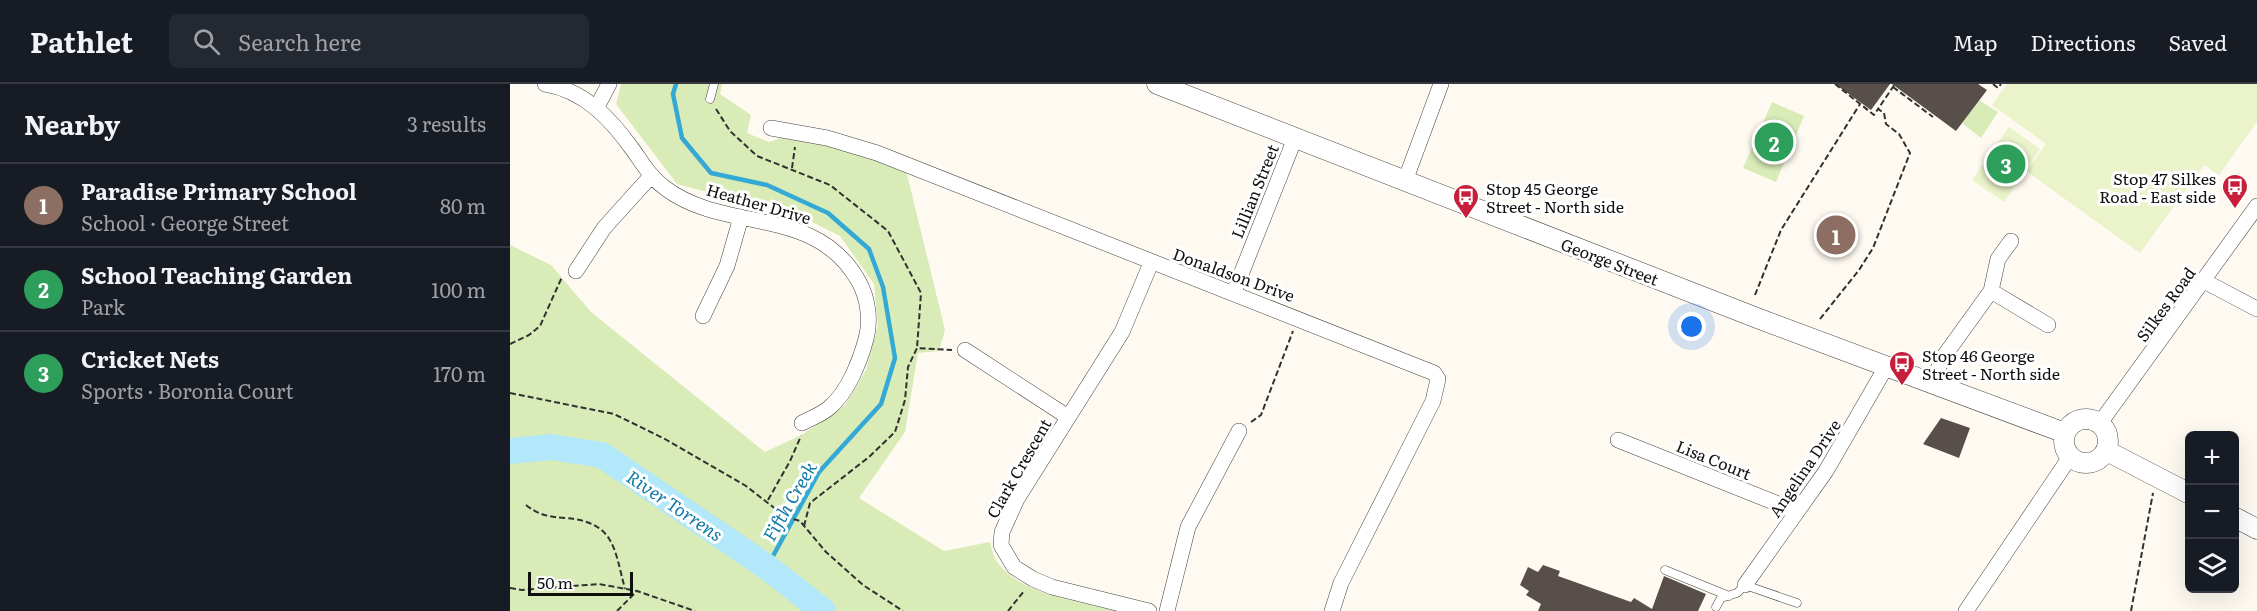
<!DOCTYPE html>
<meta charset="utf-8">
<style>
body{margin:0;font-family:Literata,serif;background:#242831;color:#f1f3f6}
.controls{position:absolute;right:18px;bottom:18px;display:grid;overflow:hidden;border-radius:9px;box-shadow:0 6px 24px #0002}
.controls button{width:54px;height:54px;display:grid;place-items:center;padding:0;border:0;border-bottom:2px solid #363941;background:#171b24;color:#f1f3f6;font:30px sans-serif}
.scale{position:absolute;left:18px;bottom:15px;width:105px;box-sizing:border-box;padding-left:6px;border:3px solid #0f0f0f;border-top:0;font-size:16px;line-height:21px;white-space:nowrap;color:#0f0f0f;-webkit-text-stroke:4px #fff;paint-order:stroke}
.you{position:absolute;left:1182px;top:243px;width:21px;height:21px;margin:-15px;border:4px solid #fff;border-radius:50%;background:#1a73e8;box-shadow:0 0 0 9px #1a73e833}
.badge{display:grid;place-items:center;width:39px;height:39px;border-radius:50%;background:#b45309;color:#fff;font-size:20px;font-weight:700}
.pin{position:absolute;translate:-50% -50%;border:3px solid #fff;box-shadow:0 2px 6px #0006}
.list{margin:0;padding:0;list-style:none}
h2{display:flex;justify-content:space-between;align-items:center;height:78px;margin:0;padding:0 24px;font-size:26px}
h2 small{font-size:20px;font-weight:400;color:#9ea1a6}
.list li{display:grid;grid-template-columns:39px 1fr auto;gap:18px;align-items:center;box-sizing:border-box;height:84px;padding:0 24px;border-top:2px solid #363941}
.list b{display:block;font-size:22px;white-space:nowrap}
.list p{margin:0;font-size:20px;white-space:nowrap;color:#9ea1a6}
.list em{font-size:20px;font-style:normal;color:#9ea1a6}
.icon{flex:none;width:33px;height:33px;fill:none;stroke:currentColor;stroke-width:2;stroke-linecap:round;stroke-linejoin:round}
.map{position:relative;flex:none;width:1747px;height:527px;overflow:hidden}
header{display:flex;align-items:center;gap:36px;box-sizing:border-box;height:84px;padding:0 30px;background:#171b24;border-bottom:2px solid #363941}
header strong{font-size:28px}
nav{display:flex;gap:33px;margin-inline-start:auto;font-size:21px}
.search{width:420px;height:54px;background:#242831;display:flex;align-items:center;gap:15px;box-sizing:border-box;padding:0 21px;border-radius:9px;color:#9ea1a6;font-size:22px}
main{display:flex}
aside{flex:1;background:#171b24}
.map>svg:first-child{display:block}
.green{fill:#d9ecb7}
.pitch{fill:#eaf3ca}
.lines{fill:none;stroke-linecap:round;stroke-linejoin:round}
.stream{stroke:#35a9d5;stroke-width:4.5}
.river{stroke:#b2e8fa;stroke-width:26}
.building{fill:#584e4a}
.service-casing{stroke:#424242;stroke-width:9}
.minor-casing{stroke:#424242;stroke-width:16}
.tertiary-casing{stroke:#424242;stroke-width:21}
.path{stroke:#313131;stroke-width:2;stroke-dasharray:6 3;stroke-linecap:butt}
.service{stroke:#fff;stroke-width:8}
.minor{stroke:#fff;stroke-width:15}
.tertiary{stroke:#fff;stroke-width:20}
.labels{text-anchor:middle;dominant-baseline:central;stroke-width:6;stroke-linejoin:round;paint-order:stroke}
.poi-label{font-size:16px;fill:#0f0f0f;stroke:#fff;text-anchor:start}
.street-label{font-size:16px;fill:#0f0f0f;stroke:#fff}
.water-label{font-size:18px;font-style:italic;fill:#1079a9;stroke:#fff}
</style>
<header>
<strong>Pathlet</strong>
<div class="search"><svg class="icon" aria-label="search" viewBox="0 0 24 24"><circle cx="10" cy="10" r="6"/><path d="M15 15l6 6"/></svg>Search here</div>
<nav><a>Map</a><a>Directions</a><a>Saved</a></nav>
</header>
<main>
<aside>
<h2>Nearby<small>3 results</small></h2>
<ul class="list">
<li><span class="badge" style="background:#8d6e63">1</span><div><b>Paradise Primary School</b><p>School · George Street</p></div><em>80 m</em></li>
<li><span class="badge" style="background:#2e9e5b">2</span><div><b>School Teaching Garden</b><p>Park</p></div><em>100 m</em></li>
<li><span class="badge" style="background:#2e9e5b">3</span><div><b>Cricket Nets</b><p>Sports · Boronia Court</p></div><em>170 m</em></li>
</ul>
</aside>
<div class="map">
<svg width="1747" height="527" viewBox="0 0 1747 527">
<rect width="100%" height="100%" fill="#fffaf1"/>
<path class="green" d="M111,0h101l-2,10 31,21 -4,18 22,9 15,-5 52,10 70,23 39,160 -6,21 -21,2 -13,79 -46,66 85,53 46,-9c2,7 4,17 9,22 21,30 83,38 117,47h-606v-366l41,20 40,47 174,140 38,-18 42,-29 21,-35 12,-45 -4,-41 -34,-48 -36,-18 -127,-34 -61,-80z
M1469,16l19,12 -17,26 -19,-15z
M1262,18l32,14 -28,66 -33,-14z"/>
<path class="pitch" d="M1497,0h250v38l-38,53 -15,-10 -64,88 -114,-82 20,-27 -54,-39z
M1499,43l31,22 -36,53 -32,-22z"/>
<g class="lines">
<path class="stream" d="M166,0l-3,10 9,44 29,35 56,12 61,28 41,36 14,38 12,71 -14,46 -62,68 -52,95"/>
<path class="river" d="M0,367l41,-4 51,8 165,112 56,44"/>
</g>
<path class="building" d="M1325,0h55l-19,26z
M1382,0h86l9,6 -31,41z
M1431,334l29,10 -11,30 -36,-14z
M1033,481l17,6 -2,5 73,26 3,-4 18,11 12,-33 42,18 -8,17h-160l3,-7 -15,-9 3,-4 -9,-6 8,-18 10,5z"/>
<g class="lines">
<defs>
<path id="service" d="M200,15l4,-15
M1155,486l64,26
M1206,523l5,-9 16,-5 8,-8 52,18"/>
<path id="minor" d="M35,0c39,6 66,35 88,66 10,14 18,28 32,38 61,46 151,16 194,94 9,16 12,39 7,57 -6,22 -18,53 -36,68 -7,7 -19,11 -28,16
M87,23l12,-23
M261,44l56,10 50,15 557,220 4,6 -5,22 -92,182 -9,28
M895,97l36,-97
M66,187l28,-43 47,-52
M1694,197l53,28
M1481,207l57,34
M724,208l61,-154
M193,232l24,-50 14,-49
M455,266l103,67
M1422,300l10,-25 49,-68 7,-32 13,-18
M1590,339l157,-217
M1108,356l178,71
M1235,501l81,-114 60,-104
M639,527l-97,-24 -19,-8 -19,-12 -13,-22 1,-13 15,-33 105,-167 29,-69
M657,527l21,-84 51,-96
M1456,527l104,-154"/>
<path id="tertiary" d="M647,0l600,234 308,115
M1554 357a22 22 0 1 1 44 0a22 22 0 1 1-44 0Z
M1597,367l83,43
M1724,433l23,12"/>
</defs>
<use href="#service" class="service-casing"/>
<use href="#minor" class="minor-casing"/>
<use href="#tertiary" class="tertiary-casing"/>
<path class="path" d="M1325,0l39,31 4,-6
M1483,0l5,4 3,-4
M1383,3l40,30
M206,25l14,22 27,25 73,29 58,46 33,62 -4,55
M282,84l3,-21
M1245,211l26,-65 79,-126
M1310,235l39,-49 14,-22 37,-95 -11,-19 -13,-10 -2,-11 -6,-4 17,-25
M0,260l19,-9 11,-9 22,-49
M0,309l104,21 51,25 81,47 40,31 14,4 26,31 37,33 40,26
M741,338l10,-7 32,-84
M258,416l22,-39 11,-25
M16,421c12,10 24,12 39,13 50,4 49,30 60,71
M294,442l6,-23 59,-46 26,-25 10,-32 3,-33 9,-19 35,2
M0,504l12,2 77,-6 38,7 58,20
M107,527l20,-20
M498,527l16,-20
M1621,527l22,-118"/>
<use href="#service" class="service"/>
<use href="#minor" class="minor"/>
<use href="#tertiary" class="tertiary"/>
</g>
<defs>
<symbol id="bus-pin" viewBox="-11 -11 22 30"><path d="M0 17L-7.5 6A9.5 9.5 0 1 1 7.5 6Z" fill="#c81e3b" stroke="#fff"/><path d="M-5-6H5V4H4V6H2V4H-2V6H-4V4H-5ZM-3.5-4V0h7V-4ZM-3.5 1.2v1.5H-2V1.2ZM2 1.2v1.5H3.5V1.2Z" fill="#fff"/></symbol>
</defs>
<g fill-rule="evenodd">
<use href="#bus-pin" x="1710" y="88" width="30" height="40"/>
<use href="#bus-pin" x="941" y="98" width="30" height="40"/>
<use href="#bus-pin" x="1377" y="265" width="30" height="40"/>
</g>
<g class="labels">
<g class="poi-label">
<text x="1706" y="94" text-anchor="end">Stop 47 Silkes<tspan x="1706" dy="18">Road - East side</tspan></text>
<text x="976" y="104">Stop 45 George<tspan x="976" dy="18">Street - North side</tspan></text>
<text x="1412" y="271">Stop 46 George<tspan x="1412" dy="18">Street - North side</tspan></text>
</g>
<g class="street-label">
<text transform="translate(744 107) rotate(-68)">Lillian Street</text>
<text transform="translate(249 119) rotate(16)">Heather Drive</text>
<text transform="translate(1100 177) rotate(21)">George Street</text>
<text transform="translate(724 190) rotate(20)">Donaldson Drive</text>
<text transform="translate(1655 220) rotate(-54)">Silkes Road</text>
<text transform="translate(1204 375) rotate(22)">Lisa Court</text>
<text transform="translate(508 384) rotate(-60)">Clark Crescent</text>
<text transform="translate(1294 384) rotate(-56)">Angelina Drive</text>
</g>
<g class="water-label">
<text transform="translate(279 417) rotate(-60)">Fifth Creek</text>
<text transform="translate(165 421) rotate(34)">River Torrens</text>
</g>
</g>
</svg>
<div class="controls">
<button>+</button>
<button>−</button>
<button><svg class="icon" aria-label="layers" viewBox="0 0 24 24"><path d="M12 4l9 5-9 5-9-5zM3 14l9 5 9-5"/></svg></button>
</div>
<div class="scale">50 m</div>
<div class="you"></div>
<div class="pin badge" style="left:1326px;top:151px;background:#8d6e63">1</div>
<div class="pin badge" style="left:1264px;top:58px;background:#2e9e5b">2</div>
<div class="pin badge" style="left:1496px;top:80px;background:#2e9e5b">3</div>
</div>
</main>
